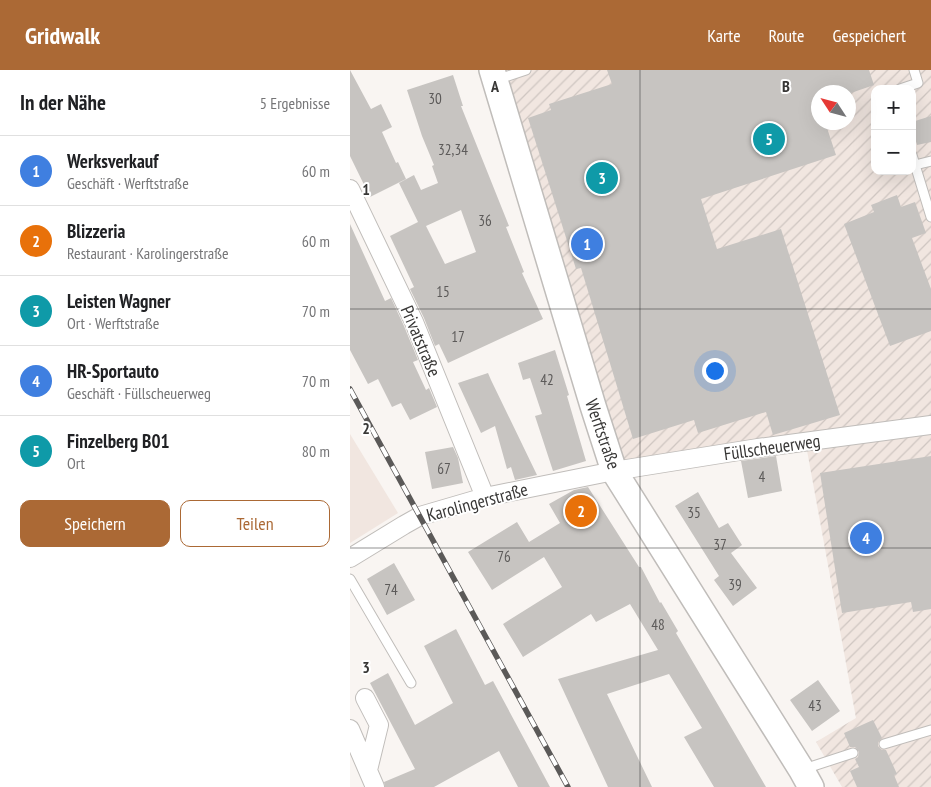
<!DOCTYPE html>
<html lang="de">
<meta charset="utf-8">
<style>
body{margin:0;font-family:"PT Sans Narrow",sans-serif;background:#f6f6f6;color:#202124}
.controls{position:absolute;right:15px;top:15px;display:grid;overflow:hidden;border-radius:10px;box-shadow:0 5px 20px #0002}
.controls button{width:45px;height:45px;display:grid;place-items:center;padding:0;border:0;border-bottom:1px solid #e0e0e0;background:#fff;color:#202124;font:25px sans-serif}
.compass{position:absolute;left:461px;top:15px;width:45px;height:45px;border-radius:50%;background:#fff;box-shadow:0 5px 20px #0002;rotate:306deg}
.you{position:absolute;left:364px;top:300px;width:18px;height:18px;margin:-12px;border:4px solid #fff;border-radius:50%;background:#1a73e8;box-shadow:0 0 0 8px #1a73e833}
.badge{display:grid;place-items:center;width:32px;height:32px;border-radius:50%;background:#ab6935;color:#fff;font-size:16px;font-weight:700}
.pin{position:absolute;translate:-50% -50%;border:2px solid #fff;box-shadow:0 1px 5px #0006}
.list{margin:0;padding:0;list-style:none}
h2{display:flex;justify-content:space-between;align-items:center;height:65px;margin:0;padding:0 20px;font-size:21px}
h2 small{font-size:16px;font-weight:400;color:#757577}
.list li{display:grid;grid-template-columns:32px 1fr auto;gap:15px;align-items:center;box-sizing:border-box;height:70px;padding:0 20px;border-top:1px solid #e0e0e0}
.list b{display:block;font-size:19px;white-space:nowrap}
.list p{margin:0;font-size:16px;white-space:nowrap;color:#757577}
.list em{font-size:16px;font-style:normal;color:#757577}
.actions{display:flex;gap:10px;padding:15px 20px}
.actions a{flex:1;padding:11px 0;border:1px solid #ab6935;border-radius:10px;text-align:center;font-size:18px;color:#ab6935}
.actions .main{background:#ab6935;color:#fff}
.map{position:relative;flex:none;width:581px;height:717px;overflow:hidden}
header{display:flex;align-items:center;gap:30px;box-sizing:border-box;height:70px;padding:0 25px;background:#ab6935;color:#fff}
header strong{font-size:24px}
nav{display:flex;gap:28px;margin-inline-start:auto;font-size:18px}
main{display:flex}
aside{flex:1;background:#fff}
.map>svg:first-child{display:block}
.built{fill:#f1e6e0}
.industrial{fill:url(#industrial-furrows);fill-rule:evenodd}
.building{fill:#c7c4c1;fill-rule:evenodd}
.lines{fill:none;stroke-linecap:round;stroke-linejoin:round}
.lane-casing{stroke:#c0bdba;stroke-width:11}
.street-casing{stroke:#c0bdba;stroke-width:20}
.secondary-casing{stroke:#c0bdba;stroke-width:28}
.lane{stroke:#fff;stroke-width:9}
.street{stroke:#fff;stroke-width:18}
.secondary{stroke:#fff;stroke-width:25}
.rail-casing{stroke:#5b5958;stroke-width:5.5}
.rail{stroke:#fff;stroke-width:4;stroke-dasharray:11;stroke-linecap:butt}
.grid{fill:none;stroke:#383736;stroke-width:1;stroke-opacity:0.55}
.labels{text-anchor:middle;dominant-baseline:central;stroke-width:4;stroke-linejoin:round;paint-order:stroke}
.number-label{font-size:15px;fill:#5c5a59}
.street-label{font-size:18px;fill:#383736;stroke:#fff}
.grid-label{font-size:16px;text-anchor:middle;font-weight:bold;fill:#383736;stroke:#fff;stroke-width:4;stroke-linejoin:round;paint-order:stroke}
</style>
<header>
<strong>Gridwalk</strong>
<nav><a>Karte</a><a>Route</a><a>Gespeichert</a></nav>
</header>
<main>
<aside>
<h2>In der Nähe<small>5 Ergebnisse</small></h2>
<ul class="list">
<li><span class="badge" style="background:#3f7fe0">1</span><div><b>Werksverkauf</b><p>Geschäft · Werftstraße</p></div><em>60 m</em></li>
<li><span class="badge" style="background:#e8710a">2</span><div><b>Blizzeria</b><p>Restaurant · Karolingerstraße</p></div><em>60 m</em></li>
<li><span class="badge" style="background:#0f9aa8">3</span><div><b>Leisten Wagner</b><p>Ort · Werftstraße</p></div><em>70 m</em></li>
<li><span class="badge" style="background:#3f7fe0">4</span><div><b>HR-Sportauto</b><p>Geschäft · Füllscheuerweg</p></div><em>70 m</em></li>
<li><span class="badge" style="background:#0f9aa8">5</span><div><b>Finzelberg B01</b><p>Ort</p></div><em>80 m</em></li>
</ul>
<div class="actions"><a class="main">Speichern</a><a>Teilen</a></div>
</aside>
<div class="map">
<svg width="581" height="717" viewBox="0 0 581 717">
<defs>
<pattern id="industrial-furrows" width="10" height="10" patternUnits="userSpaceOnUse" patternTransform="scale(1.25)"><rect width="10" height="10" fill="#f1e6e0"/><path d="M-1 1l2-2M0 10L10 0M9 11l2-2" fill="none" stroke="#cfc6c1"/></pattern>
</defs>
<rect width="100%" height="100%" fill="#f9f5f2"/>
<path class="built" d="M0,364l48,79 -48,30z"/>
<path class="industrial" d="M154,0h427v717h-89l-26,-45 40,-24 -50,-273 -177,30 -26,-70zM525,19h37v82h-37zM468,22h30v30h-30z"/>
<path class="building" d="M0,0l21,39 10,-5 11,23 -10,5 14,31 2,-1 8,17 -36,18 -20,-41z
M257,0h262l5,15 -26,9v-2h-30v30h7l11,33 -135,44 16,50 64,-20 59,186 -67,20 -7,-23 -68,21 -4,-13 -61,19 -52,-171 -5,1 -48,-151 23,-8 -2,-6 63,-20z
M103,5l10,31h-2l48,120 -3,1 18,45 -2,1 21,46 -95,44 -9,-19 -4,2 -11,-28 -14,-29 4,-2 -24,-51 28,-14 -19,-39 15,-8 7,15 17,-7 -6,-17 2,-1 -12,-29 -15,-46zM111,140l15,42 -31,12 -19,-38z
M581,46v26l-14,3 -5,-18v-5z
M547,125l4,12 14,-5 11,31 -14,5 19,51v42l-41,15 -46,-122 30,-12 -3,-7z
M0,154l35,77 6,-3 13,28 14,34 -5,2 13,28 3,-2 8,19 -27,13 -9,-17 -9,4 -14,-28 -10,5 -18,-34z
M205,280l14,45 -2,1 19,65 -33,10 -18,-55 7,-2 -12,-36 -7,2 -5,-17z
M138,303l3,7 46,95 -22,5 -4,-13 -4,2 -12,-43 -14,7 -23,-50z
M103,377l5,11 5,25 -31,6 -7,-37z
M426,386l6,35 -34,7 -7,-37z
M581,386v153l-18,3 -2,-10 -69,11 -22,-140z
M238,417l51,80h2l19,36 1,-1 17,29 -2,2 90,154h-52l-30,-50 18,-9 -33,-54 -62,20 45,93h-44l-50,-108 100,-29 -28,-46 -34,18 -5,-8 -68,43 -20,-33 59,-37 -18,-30 -52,33 -24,-38 49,-30 12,20 31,-19 -11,-19 25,-14z
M348,422l21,36 9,-5 14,22 -11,8 26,35 -24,18 -19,-26 5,-4 -44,-70z
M44,493l21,37 -28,15 -20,-36z
M106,559l29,56 8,-4 57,106h-32l-19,-36 -65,36h-49l-1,-5 31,-13 -45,-86 18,-10 27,52 38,-22 -29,-57z
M468,610l22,31 -28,20 -22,-31z
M523,650l9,18 -4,4v4l4,4h4l11,24 -3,1 5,12h-42l-7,-16 9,-4 -4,-8 3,-2 1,-5 -4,-5h-5l-6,-14z"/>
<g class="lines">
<defs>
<path id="lane" d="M146,10l30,-10
M550,19l18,-6 -4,-13
M562,85l19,62
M565,95l16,-4
M0,509l61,104
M534,674l47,-14
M454,699l49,-16"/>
<path id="street" d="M0,119l64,133 71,175
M0,488l54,-33 16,-9 65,-19 129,-26 144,-23 173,-23
M15,628l14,27 -11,45
M0,659l25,58"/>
<path id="secondary" d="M142,0l101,336 21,65 187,298 10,18"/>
</defs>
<use href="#lane" class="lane-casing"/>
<use href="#street" class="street-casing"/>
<use href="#secondary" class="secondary-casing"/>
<use href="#lane" class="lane"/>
<use href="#street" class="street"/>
<use href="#secondary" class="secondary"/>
<defs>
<path id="rail" d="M0,319l218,398"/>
</defs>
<use href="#rail" class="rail-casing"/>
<use href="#rail" class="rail"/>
</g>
<path class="grid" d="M290,0v717M0,239h581M0,478h581"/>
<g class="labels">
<g class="number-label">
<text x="85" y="28">30</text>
<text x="103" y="79">32,34</text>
<text x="135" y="150">36</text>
<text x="93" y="221">15</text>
<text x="108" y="266">17</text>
<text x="197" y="309">42</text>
<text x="94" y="398">67</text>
<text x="412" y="406">4</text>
<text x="344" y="442">35</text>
<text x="370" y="474">37</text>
<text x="154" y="486">76</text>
<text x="385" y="514">39</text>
<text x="41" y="519">74</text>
<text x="308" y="554">48</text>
<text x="465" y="635">43</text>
</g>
<g class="street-label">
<text transform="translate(71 271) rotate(67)">Privatstraße</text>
<text transform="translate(253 364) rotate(71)">Werftstraße</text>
<text transform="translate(422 377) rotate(-8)">Füllscheuerweg</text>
<text transform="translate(127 432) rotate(-15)">Karolingerstraße</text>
</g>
</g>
<g class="grid-label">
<text x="145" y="22">A</text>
<text x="436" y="22">B</text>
<text x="16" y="125">1</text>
<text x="16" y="364">2</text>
<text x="16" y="603">3</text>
</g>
</svg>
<div class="controls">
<button>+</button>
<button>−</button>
</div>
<svg class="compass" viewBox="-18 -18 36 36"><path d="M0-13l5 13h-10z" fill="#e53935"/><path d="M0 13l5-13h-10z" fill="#757577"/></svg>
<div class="you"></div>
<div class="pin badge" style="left:237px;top:174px;background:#3f7fe0">1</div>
<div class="pin badge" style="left:231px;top:441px;background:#e8710a">2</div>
<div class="pin badge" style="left:252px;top:108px;background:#0f9aa8">3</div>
<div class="pin badge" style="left:516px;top:468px;background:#3f7fe0">4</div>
<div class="pin badge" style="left:419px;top:69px;background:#0f9aa8">5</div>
</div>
</main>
